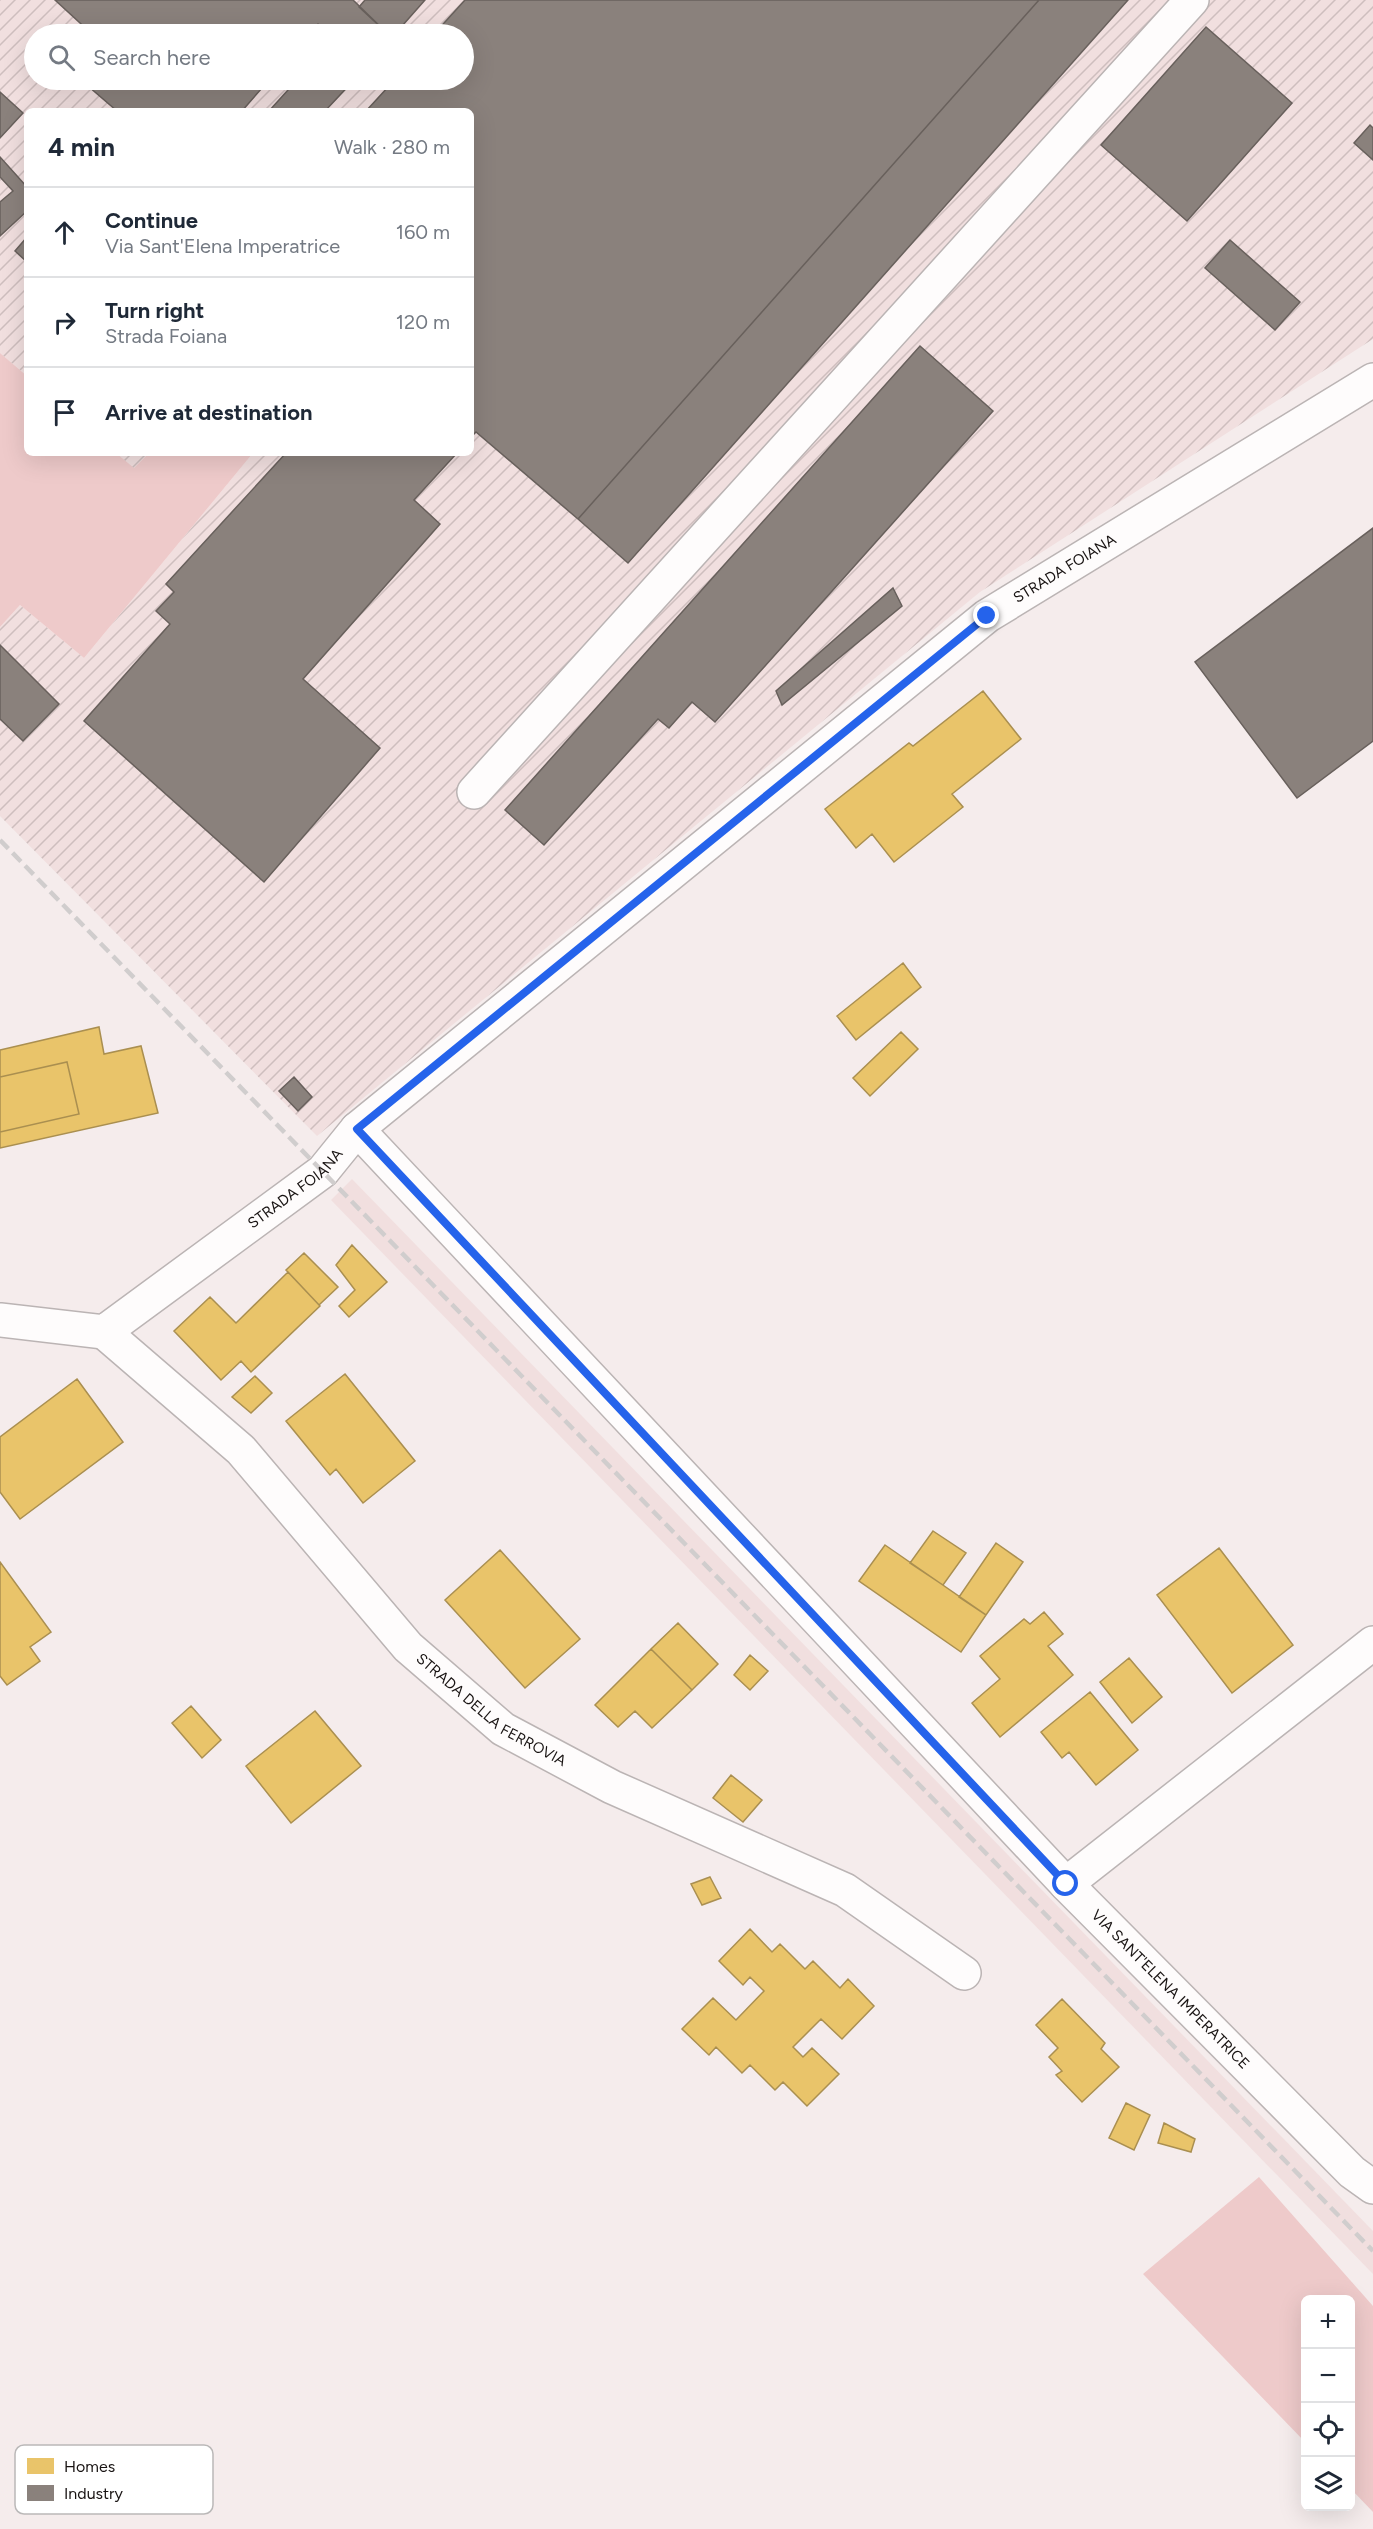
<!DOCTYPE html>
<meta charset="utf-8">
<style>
body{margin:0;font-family:Figtree,sans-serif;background:#f2f2f3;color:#1f2937}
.controls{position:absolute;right:18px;bottom:18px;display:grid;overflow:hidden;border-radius:9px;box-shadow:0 6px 24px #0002}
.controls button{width:54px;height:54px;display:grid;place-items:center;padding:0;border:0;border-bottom:2px solid #e0e1e3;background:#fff;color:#1f2937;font:30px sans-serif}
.stop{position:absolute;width:18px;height:18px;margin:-14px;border:4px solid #2563eb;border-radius:50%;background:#fff}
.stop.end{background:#2563eb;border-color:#fff;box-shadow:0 2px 6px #0008}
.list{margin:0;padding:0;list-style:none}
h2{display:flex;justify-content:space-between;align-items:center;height:78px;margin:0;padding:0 24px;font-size:26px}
h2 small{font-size:20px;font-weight:400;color:#747a83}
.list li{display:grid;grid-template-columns:39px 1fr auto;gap:18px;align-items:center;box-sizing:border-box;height:90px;padding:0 24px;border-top:2px solid #e0e1e3}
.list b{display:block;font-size:22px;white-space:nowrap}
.list p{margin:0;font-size:20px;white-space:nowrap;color:#747a83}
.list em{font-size:20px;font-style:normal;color:#747a83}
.icon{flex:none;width:33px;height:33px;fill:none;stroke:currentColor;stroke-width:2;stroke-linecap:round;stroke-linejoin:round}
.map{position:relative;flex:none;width:1373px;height:2529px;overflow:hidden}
.search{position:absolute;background:#fff;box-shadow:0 6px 24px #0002;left:24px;top:24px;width:450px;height:66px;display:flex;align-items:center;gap:15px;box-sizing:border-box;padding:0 21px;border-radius:33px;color:#747a83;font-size:22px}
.panel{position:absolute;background:#fff;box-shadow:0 6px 24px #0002;left:24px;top:108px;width:450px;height:348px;border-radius:9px}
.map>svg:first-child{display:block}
.built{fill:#f1dfdf}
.industrial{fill:url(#industrial-furrows);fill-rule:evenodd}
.grass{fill:#eecaca}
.homes{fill:#e9c46a;stroke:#aa8f50;stroke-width:1.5}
.industry{fill:#8a817c;stroke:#68605c;stroke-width:1.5}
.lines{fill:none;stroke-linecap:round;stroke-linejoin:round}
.minor-casing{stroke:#bbb4b4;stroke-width:36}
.minor{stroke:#fefcfc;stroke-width:33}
.rail{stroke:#d0cdcd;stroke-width:4.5;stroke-dasharray:12 6;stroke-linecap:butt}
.route{stroke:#2563eb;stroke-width:8}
.labels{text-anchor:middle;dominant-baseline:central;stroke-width:6;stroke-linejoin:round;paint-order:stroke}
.street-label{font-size:15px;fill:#181312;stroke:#fff}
.key{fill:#fff;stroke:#bab8b8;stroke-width:1.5}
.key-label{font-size:16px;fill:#181312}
</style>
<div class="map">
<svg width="1373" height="2529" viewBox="0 0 1373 2529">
<defs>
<pattern id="industrial-furrows" width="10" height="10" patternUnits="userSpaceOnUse" patternTransform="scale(1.5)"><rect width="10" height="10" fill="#f1dfdf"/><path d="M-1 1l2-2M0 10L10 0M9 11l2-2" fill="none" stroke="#cebebe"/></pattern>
</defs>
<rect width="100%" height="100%" fill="#f5ecec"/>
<path class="built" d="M352,1179l1021,1052v43l-1042,-1074z"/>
<path class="industrial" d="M0,0h1373v339l-393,253 -663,544 -317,-320v-189l20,-22 64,53 169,-205h218v-342h-444v265l-27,-23zM34,34h430v46h-430z
M116,453h33l-15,16z"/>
<path class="grass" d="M0,353l27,23v77h89l18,15 15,-15h104l-169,205 -64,-53 -20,22z
M1259,2177l114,129v206l-22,-23 -1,-189h-44l-1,142 -162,-168z"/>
<path class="homes" d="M983,691l38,48 -69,55 11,13 -69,55 -22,-28 -16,14 -31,-39 84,-66 4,3z
M903,963l18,24 -65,53 -19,-24z
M99,1027l5,27 37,-8 17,67 -158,35v-16l79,-18 -12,-52 -67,15v-27z
M901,1032l17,17 -48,47 -17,-18z
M67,1062l12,52 -79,18v-55z
M352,1245l35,37 -38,35 -10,-11 16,-16 -19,-25z
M304,1253l34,34 -19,18 -33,-35z
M288,1272l32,34 -69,66 -10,-11 -20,19 -47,-49 36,-34 26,26z
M345,1374l70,87 -52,42 -27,-34 -6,6 -44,-54z
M255,1376l17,17 -21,20 -19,-16z
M77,1379l46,63 -103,77 -20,-27v-55z
M933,1531l33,22 -23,32 -33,-22z
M996,1543l27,19 -37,53 -27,-18z
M885,1545l101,70 -25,37 -102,-71z
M1219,1548l74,97 -61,48 -75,-98z
M500,1550l80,89 -55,49 -80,-88z
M0,1562l51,70 -21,15 10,14 -33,24 -7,-9z
M1044,1612l19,22 -15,12 25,29 -73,62 -28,-34 28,-24 -20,-23 44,-37 6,5z
M678,1623l40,41 -26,26 -41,-41z
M651,1649l41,41 -40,38 -17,-17 -17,16 -23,-22z
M750,1655l18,16 -18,19 -16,-15z
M1129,1658l33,39 -30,26 -32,-41z
M1090,1692l48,58 -42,35 -27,-33 -7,6 -21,-26z
M191,1706l30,34 -19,18 -30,-35z
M315,1711l46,55 -70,57 -45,-57z
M731,1775l31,25 -19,22 -30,-24z
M710,1877l11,21 -19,7 -11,-21z
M750,1929l22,23 8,-8 25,25 8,-8 27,27 8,-9 26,27 -32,33 -21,-20 -28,28 10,10 9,-9 27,26 -32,32 -24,-24 -8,8 -25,-25 -8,8 -26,-26 -7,8 -27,-26 31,-31 23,22 28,-29 -14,-14 -7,8 -24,-24z
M1062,1999l43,44 -4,6 18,18 -37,35 -26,-27 6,-4 -13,-14 9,-9 -22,-23z
M1126,2103l24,12 -16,35 -25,-12z
M1164,2123l31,16 -4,13 -33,-9z"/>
<path class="industry" d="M55,0h298l35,34h-58l-12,-10 -9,10h-217z
M365,0h60l-30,34h-7l-29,-27z
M465,0h574l-461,519 -102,-87 -5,5v-326h-105l22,-24 -9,-7h85v-46h-30z
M1039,0h89l-500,563 -50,-44z
M1206,27l86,76 -105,118 -86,-76z
M81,80h188l-27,31h-125z
M297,80h57l-29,31h-56z
M0,92l23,21 -23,25z
M1370,125l3,3v32l-19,-17z
M0,157l27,30v24l-27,25v-34l13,-11 -13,-14z
M27,237v25l-12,-11z
M1230,240l70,62 -25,28 -70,-62z
M920,346l73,65 -278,311 -23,-20 -23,26 -11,-9 -114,126 -39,-35z
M286,453h171l-43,47 26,24 -137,155 77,69 -116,134 -180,-161 86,-97 -14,-13 18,-19 -8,-8z
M1373,528v213l-76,57 -102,-136z
M893,588l9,18 -120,99 -6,-14z
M0,645l59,59 -36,37 -23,-22z
M294,1077l18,20 -14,14 -19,-20z"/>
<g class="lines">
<defs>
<g id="minor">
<path d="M474,792l718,-792"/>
<path id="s1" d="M357,1129l709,755 286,288 21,15"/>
<path id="s2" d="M0,1320l104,12 219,-161 34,-42 630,-513 386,-236"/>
<path id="s3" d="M104,1332l137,118 167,197 95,82 109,58 233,103 119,83"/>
<path d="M1066,1884l307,-241"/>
</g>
</defs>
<use href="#minor" class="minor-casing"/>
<use href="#minor" class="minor"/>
<path class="rail" d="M0,840l1373,1411"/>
</g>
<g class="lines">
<path class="route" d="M987,616l-630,513 709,755"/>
</g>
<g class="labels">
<g class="street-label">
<text stroke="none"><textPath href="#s2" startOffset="1334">STRADA FOIANA</textPath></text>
<text stroke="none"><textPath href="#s2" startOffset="344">STRADA FOIANA</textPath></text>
<text stroke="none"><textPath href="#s3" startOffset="544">STRADA DELLA FERROVIA</textPath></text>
<text stroke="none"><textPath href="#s1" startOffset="1184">VIA SANT'ELENA IMPERATRICE</textPath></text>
</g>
</g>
<rect x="15" y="2445" width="198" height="69" rx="9" class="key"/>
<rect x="27" y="2458" width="27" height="16" fill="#e9c46a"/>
<rect x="27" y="2485" width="27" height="16" fill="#8a817c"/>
<g class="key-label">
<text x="64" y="2472">Homes</text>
<text x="64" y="2499">Industry</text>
</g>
</svg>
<div class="controls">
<button>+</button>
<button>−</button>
<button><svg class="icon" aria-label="locate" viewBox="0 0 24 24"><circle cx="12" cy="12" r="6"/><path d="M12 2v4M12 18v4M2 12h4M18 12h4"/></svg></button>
<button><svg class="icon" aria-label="layers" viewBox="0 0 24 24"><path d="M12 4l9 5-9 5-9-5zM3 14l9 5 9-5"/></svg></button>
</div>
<div class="stop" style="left:1066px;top:1884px"></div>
<div class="stop end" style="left:987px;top:616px"></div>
<div class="search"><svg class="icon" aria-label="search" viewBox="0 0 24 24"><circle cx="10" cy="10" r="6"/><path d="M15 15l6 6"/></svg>Search here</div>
<section class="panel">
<h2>4 min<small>Walk · 280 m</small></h2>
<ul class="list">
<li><svg class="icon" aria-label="ahead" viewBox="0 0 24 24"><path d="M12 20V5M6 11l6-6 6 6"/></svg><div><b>Continue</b><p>Via Sant'Elena Imperatrice</p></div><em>160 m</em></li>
<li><svg class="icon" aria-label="right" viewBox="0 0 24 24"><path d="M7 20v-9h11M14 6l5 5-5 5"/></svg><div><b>Turn right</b><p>Strada Foiana</p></div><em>120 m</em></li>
<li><svg class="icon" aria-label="arrive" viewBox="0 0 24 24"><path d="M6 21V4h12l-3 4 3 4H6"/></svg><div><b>Arrive at destination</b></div></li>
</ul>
</section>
</div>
